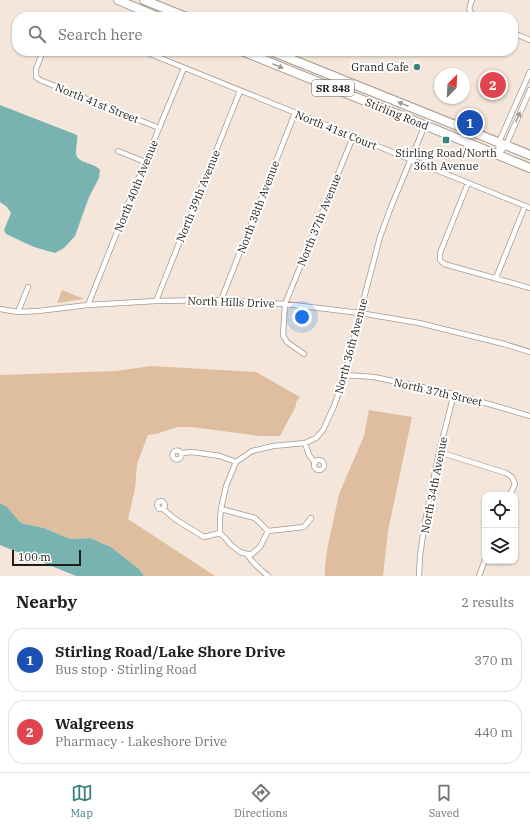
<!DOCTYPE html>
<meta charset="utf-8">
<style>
body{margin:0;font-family:"IBM Plex Serif",serif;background:#f6f6f6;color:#202124}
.controls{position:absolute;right:12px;bottom:12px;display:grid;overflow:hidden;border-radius:8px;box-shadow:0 1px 3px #0004}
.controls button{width:36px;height:36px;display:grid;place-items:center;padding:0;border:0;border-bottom:1px solid #e0e0e0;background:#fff;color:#202124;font:20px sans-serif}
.compass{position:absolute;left:434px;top:68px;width:36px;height:36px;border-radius:50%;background:#fff;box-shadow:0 1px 3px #0004;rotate:24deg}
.scale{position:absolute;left:12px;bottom:10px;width:69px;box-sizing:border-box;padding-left:4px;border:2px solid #211d18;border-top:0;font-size:11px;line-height:14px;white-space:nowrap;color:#211d18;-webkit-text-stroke:3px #fff;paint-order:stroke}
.you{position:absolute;left:302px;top:317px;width:14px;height:14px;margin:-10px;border:3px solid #fff;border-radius:50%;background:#1a73e8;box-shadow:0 0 0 6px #1a73e833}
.badge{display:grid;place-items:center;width:26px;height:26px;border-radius:50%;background:#3a8280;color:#fff;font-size:13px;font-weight:700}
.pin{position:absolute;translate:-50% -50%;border:2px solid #fff;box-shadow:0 1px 4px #0006}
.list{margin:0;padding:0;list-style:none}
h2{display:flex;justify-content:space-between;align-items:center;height:52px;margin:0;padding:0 16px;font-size:17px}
h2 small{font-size:13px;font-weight:400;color:#757577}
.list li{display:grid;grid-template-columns:26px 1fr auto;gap:12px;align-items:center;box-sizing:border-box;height:64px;margin:0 8px 8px;padding:0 8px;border:1px solid #e0e0e0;border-radius:16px}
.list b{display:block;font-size:15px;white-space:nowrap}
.list p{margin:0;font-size:13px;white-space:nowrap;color:#757577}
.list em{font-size:13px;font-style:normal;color:#757577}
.icon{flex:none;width:22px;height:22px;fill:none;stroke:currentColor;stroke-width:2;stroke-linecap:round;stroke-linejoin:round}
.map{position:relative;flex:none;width:530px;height:576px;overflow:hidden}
.search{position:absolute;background:#fff;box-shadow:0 1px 3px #0004;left:12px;right:12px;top:12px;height:44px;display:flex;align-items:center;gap:10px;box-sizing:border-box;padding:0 14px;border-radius:16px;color:#757577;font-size:15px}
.sheet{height:196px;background:#fff}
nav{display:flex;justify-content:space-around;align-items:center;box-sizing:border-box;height:56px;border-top:1px solid #e0e0e0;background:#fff;font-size:11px;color:#757577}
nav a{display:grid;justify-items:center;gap:2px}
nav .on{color:#3a8280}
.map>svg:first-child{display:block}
.green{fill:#dfbea0}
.water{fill:#79b3b1}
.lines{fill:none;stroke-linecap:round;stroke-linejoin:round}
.street-casing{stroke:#a79a8f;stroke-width:6}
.primary-casing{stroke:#a79a8f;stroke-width:10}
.street{stroke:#fff;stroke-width:4.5}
.primary{stroke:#fff;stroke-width:8}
.oneway{fill:#9b9997}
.poi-dot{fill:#3a8280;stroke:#fff;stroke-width:1.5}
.labels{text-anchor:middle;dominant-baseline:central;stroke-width:4;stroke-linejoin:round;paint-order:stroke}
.shield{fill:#fff;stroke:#64615d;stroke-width:1}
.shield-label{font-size:10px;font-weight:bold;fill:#211d18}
.poi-label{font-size:11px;fill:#211d18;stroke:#fff;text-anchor:end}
.street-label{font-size:11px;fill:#211d18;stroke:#fff}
</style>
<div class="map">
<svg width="530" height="576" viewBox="0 0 530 576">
<rect width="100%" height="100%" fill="#f4e6da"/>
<path class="green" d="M62,290l22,9 -27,4z
M151,366l105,6 44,25 -4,5v4l-16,30h-20l-68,-9h-14l-22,7 -8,1 -11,29 -2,25 -7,30 87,57h-71l-5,-7 -28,-22 -21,-9 -20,1 -26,-11 -23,-5 -14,-16 -7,-4v-128l116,-4z
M369,410l43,7 -24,114 -5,45h-58v-10l2,-16 12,-56 25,-58z"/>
<path class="water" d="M0,105l77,30c1,6 -1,10 -1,16 -1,11 12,11 19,15 2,1 4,3 5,4l-1,8 -10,19 -14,39 -11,12 -9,5 -21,-6 -28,-13 -2,-4 7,-17 -4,-6 -7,-5z
M0,503l7,4 14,16 23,5 26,11 20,-1 21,9 28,22 5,7h-68l-76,-31z"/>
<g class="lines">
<defs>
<path id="street" d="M472,0c-4,9 -4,11 4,17
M513,33l17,7
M43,51l-7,18v8l4,3 119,48
M143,51l387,157
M118,151l27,11
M498,155l1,-13 31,-70
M498,155l8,-10 24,-55
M468,183l-28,70v7l4,4 86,24
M496,278l29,-72
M221,300l74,-187
M156,301l84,-210
M88,305l57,-143 39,-94
M0,309l18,3 20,-1 50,-6 68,-4 65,-1 64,4 75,9 59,10 85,21 26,8
M18,312l10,-25
M304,354l-17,-12 -4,-7 2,-31 68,-167
M345,375l29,2 80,17 76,22
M305,443l4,12 6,8
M172.5 455a4.5 4.5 0 1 1 9 0a4.5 4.5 0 1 1-9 0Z
M439,452l67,21 6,4 3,7 -5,11
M181,453l11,-1 28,4 16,6
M314 465a5 5 0 1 1 10 0a5 5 0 1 1-10 0Z
M163,509l2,-3 -1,-3 -2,-2 -4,1 -1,3 2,4h4l12,10 29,18 16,-4
M221,509l34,9 13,13
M268,531l-8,16 -8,7h-5l-7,-2 -9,-7 -5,-6 -6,-6v-14l1,-10 5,-23 10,-24 16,-11 21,-5 32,-3 11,-5 7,-8 11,-24 11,-31 15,-62 20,-76 11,-30 34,-82
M268,531l36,-4 7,-9
M247,554c5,9 13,15 21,22
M419,576l1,-20 4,-29 15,-75 15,-58
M479,576l6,-16"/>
<path id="primary" d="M118,0l40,17
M144,0l42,17
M242,51l288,117
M271,51l259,104"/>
</defs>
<use href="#street" class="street-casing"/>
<use href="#primary" class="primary-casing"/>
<use href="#street" class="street"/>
<use href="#primary" class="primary"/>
</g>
<defs><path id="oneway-solid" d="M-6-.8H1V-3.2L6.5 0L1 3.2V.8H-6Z"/></defs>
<g class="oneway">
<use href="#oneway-solid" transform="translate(278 66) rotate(22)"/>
<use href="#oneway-solid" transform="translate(403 104) rotate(-158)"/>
<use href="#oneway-solid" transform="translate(518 117) rotate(-67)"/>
</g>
<g class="poi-dot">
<circle cx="417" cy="67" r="4"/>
<rect x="442" y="136" width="8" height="8" rx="2"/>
</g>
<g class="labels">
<rect class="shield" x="312" y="80" width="42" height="16" rx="3"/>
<g class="shield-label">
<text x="333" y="88">SR 848</text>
</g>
<g class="poi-label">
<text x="409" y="67">Grand Cafe</text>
<text x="446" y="153" text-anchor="middle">Stirling Road/North<tspan x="446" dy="13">36th Avenue</tspan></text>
</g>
<g class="street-label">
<text transform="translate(97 103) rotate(22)">North 41st Street</text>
<text transform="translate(397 114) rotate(22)">Stirling Road</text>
<text transform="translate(336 130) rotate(22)">North 41st Court</text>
<text transform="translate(136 186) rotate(-68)">North 40th Avenue</text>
<text transform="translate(198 196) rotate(-68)">North 39th Avenue</text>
<text transform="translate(258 207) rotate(-69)">North 38th Avenue</text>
<text transform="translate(319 220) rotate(-68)">North 37th Avenue</text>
<text transform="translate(231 302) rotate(2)">North Hills Drive</text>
<text transform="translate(351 346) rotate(-75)">North 36th Avenue</text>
<text transform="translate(438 392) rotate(13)">North 37th Street</text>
<text transform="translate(434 485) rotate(-79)">North 34th Avenue</text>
</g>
</g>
</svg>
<div class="controls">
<button><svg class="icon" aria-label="locate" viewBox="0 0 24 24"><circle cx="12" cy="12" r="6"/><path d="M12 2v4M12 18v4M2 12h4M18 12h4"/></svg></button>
<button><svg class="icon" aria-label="layers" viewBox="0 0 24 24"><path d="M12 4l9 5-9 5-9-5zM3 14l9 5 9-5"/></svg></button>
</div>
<svg class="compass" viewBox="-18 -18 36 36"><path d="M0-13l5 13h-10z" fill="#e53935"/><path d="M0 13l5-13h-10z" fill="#757577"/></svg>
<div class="scale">100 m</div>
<div class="you"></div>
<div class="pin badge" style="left:470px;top:123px;background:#1a4fb4">1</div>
<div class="pin badge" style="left:493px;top:85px;background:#e0444e">2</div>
<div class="search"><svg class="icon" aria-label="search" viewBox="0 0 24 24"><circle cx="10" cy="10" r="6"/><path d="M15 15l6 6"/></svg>Search here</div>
</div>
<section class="sheet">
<h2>Nearby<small>2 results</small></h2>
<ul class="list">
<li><span class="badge" style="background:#1a4fb4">1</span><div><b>Stirling Road/Lake Shore Drive</b><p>Bus stop · Stirling Road</p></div><em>370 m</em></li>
<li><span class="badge" style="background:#e0444e">2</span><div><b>Walgreens</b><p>Pharmacy · Lakeshore Drive</p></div><em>440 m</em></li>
</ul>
</section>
<nav>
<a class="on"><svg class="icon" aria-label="map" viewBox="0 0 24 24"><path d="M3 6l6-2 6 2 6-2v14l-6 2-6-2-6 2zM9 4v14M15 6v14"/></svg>Map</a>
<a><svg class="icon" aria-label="directions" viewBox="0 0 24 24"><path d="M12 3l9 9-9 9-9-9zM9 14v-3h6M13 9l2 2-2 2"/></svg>Directions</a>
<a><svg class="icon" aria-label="saved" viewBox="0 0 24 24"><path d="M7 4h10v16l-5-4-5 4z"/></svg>Saved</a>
</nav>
